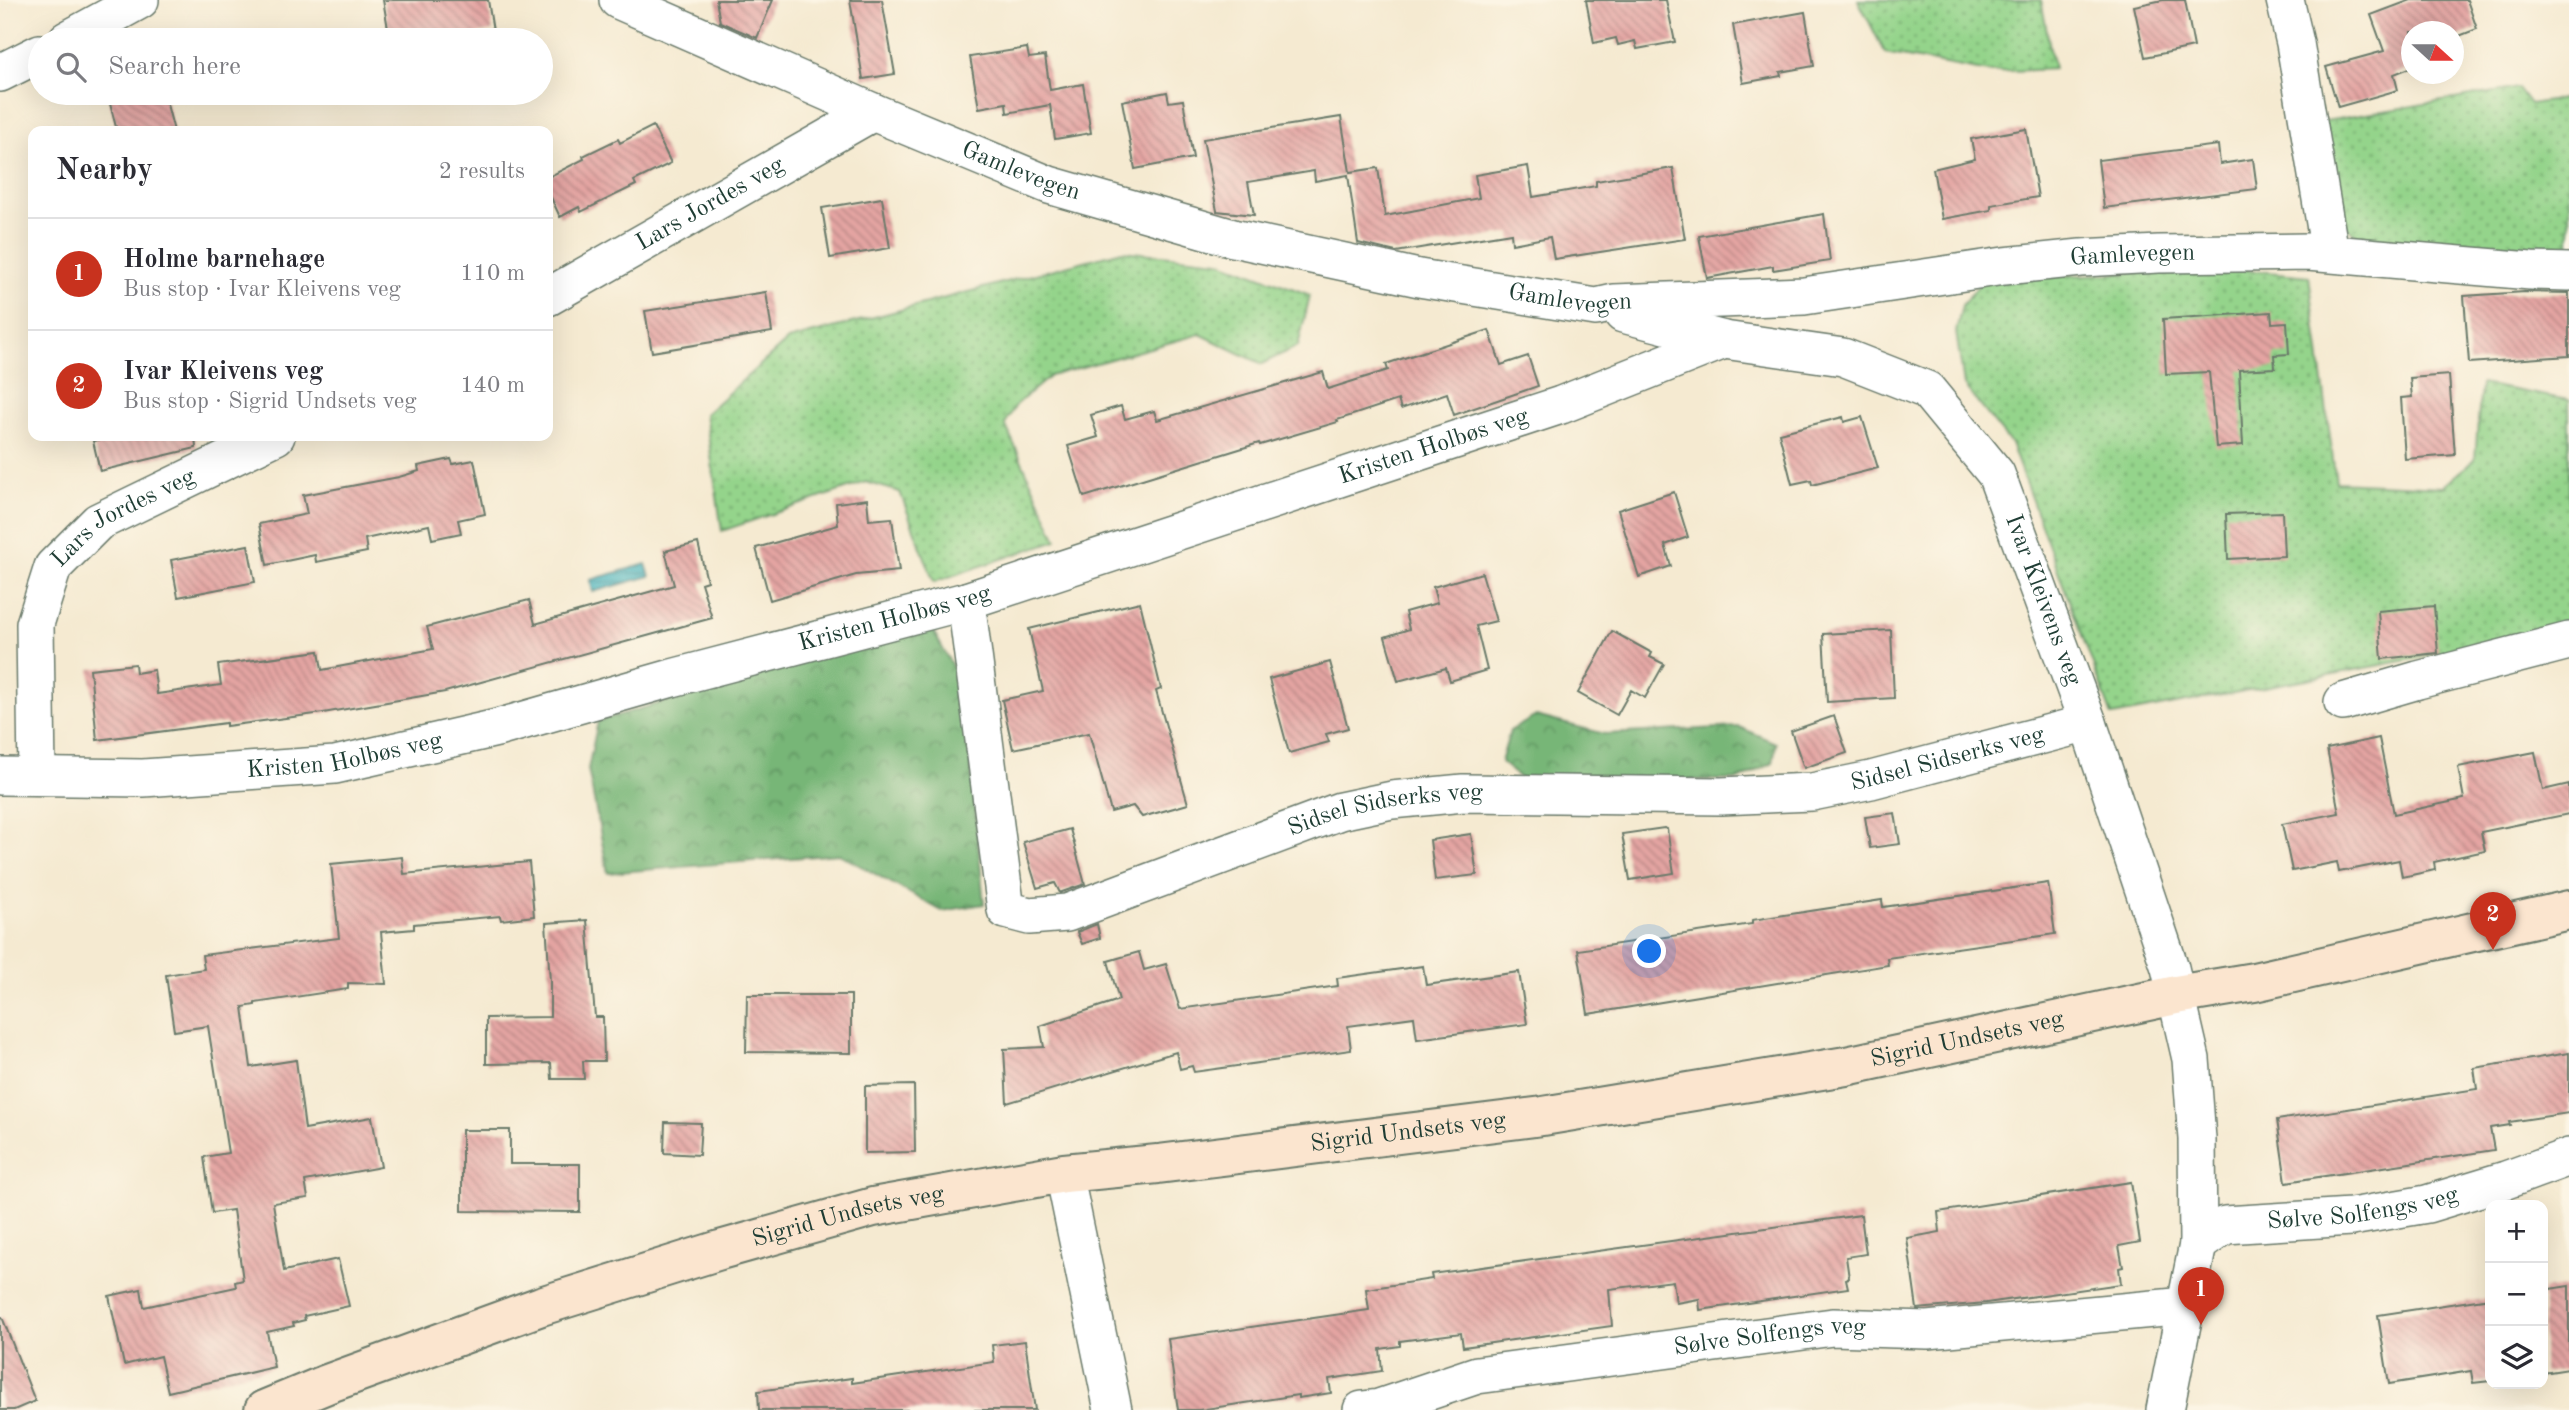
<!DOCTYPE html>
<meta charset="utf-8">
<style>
body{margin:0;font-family:"Old Standard TT",serif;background:#f7f7f7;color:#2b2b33}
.controls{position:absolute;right:21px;bottom:21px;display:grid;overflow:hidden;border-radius:14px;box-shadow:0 7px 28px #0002}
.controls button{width:63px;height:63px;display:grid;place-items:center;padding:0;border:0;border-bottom:2px solid #e1e1e2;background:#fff;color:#2b2b33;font:35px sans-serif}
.compass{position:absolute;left:2401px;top:21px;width:63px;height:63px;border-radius:50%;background:#fff;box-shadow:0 7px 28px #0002;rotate:111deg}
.you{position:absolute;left:1650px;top:952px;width:24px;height:24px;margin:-18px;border:5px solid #fff;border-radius:50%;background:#1a73e8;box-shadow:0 0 0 10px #1a73e833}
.badge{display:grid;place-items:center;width:46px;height:46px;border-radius:50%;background:#c8321e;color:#fff;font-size:23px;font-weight:700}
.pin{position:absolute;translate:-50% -58px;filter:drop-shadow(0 2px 4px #0008)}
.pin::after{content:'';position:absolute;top:37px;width:24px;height:21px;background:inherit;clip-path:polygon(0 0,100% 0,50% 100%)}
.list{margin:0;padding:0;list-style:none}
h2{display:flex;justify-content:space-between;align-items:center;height:91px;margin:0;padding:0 28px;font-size:30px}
h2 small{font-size:23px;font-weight:400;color:#7c7c81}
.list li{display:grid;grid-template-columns:46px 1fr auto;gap:21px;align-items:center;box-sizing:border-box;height:112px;padding:0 28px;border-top:2px solid #e1e1e2}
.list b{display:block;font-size:26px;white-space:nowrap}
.list p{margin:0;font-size:23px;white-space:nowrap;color:#7c7c81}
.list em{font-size:23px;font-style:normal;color:#7c7c81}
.icon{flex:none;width:38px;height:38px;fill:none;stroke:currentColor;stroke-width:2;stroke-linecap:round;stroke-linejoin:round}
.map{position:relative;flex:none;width:2569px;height:1410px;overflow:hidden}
.search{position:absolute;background:#fff;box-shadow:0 7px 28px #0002;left:28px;top:28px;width:525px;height:77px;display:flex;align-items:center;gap:18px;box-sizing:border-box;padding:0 24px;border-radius:38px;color:#7c7c81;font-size:26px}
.panel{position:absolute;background:#fff;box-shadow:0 7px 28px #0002;left:28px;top:126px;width:525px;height:315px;border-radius:14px}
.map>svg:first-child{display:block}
.grass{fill:url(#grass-dots);stroke:#5a8860;stroke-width:2}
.forest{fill:url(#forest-crowns);stroke:#4b7a56;stroke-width:2}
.water{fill:url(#water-rules);stroke:#317878;stroke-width:2}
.building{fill:url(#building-back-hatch)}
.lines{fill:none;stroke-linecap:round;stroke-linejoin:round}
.street-casing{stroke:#6a7a6b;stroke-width:40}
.secondary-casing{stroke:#6a7a6b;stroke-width:42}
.street{stroke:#fff;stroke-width:37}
.secondary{stroke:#fbe5cf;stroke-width:38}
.labels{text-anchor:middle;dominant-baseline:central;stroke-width:6;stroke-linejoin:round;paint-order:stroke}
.street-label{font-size:24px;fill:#1f3d34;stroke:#fcf5e5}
</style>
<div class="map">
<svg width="2569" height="1410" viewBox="0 0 2569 1410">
<defs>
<pattern id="grass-dots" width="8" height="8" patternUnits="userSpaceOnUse" patternTransform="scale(1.75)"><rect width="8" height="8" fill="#94d48b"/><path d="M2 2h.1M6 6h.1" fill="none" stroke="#78ad72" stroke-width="1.8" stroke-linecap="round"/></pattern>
<pattern id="forest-crowns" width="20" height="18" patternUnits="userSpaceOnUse" patternTransform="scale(1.75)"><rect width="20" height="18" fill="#77b677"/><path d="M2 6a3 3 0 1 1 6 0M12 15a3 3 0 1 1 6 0" fill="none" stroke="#619562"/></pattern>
<pattern id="water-rules" width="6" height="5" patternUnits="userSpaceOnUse" patternTransform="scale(1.75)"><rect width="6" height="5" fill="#43b2bd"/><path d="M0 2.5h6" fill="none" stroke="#37929a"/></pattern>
<pattern id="building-back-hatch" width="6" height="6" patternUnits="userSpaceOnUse" patternTransform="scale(1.75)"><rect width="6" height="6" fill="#e4a4a2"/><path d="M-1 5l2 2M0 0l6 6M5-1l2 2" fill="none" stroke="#b88785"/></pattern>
</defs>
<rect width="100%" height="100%" fill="#fcf5e5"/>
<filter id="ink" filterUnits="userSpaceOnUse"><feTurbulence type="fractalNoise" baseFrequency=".0143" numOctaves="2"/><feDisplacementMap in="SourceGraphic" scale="14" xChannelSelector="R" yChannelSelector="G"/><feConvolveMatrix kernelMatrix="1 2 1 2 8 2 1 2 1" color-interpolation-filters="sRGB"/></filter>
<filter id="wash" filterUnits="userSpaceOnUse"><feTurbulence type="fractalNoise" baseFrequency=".00686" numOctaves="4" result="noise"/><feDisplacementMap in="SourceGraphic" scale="28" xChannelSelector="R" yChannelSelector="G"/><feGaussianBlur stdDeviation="1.57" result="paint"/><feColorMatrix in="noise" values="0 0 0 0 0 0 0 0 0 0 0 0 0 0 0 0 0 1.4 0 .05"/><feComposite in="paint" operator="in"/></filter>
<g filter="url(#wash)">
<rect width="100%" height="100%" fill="#f5ead1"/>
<path class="grass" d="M1858,0h183l13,69 -65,3 -104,-19z
M2518,88l12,16 39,-6v159l-196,-14 -14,-6 -26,-21 -14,-94z
M1122,251l97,10 91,34 -12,51 -36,18 -62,-30 -150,42 -34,29 -11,19 52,116 -123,42 -34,-90 -34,-10 -144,49 -17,-117 83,-74z
M2235,269l74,7 27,206 107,5 32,-28 6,-75 88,16v224l-114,27 -343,65 -101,-272 -47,-59 -8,-53 6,-27 22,-26z"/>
<path class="forest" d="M930,625l33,61 21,218 -42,7 -103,-57 -231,19 -20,-104 10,-48z
M1536,716l69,18 134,-7 37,16 -3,20 -34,17 -218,-1 -20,-17 9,-31z"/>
<path class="water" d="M646,564l4,12 -57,16 -3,-12z"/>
<g id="blocks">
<path class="building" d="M383,0h105l5,31 -23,4 1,5h-81z
M716,0h57l-16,38 -37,-16z
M850,0h32l13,74 -32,5z
M1586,0h80l9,42 -38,7 -2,-8 -17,4 -2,-7 -22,5z
M2163,0h22l9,47 -49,10 -11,-51z
M2411,0h56l10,29 -23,9v-6h-42v35l-18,7 4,16 -60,17 -12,-40 58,-16 -13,-36z
M1805,12l9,54 -34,6 1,4 -38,7 -10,-58z
M1027,48l2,10 16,-2 5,34 33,-6 8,49 -36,6 -5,-34 -43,8 -1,-10 -27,5 -9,-51z
M1167,92l2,10 14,-2 10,58 -58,11 -13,-68z
M120,93h44l10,38h-57l-9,-35z
M1341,117l9,55 28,-4 7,48 94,-18 -4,-23 53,-9 5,31 63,-11v-5l77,-13 12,71 -131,20 -4,-22 -38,7 -1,-11 -115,19 -38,-9 -10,-68 -33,6 -1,-10 -66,11 6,33 -37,-4 -14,-72z
M653,126l18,37 -37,18 2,4 -55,27 -2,-5 -19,10 -12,-26v-14l36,-18 -1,-3 35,-17 2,4z
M2026,129l12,68 -47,8v5l-49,9 -9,-50 42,-10 -4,-20z
M2218,145l2,19 33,-5 4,30 -153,19 -6,-48z
M882,198l8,50 -60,10 -8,-50z
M1824,214l6,47 -57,9v-4l-66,12 -8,-42z
M766,292l6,40 -120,20 -7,-41z
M2525,292l44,1v63l-100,7 -5,-67z
M2271,312l1,11 15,-1 2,32 -15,1 1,13 -36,2 4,75 -27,2 -7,-75 -43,2 -3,-55z
M1489,330l12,35 27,-9 10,30 -84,29 -7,-22 -46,16 -3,-9 -61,20 1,2 -78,23 -1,-2 -175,54 -16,-51 30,-9 -7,-22 30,-9 4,13 29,-8 3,9 166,-48 5,17 60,-19 -2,-6z
M2449,375l6,80 -50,4 -4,-61 11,-1 -2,-19z
M1843,417l1,5 18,-5 16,51 -66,17 -1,-5 -19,4 -13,-51z
M116,436h79l1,12 -96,23 -7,-30z
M451,459l2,5 21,-4 11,54 -27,6 3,13 -29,6 -3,-14 -64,14 2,13 -51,10 -1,-7 -48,10 -8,-41 48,-10 -4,-19 96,-18 20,-6 -1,-5z
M1674,492l14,45 -23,8 6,21 -32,11 -21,-67z
M867,499l2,21 23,-2 7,53 -43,4 -86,25 -14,-52 82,-23 -2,-22z
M2282,512l2,44 -56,3 -2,-45z
M698,543l9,38 -6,2 11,35 -267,74 -122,21 -97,13v-3l-129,17 -7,-71 45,-5 1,9 18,-3 3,24 64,-9 -3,-20 101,-14 3,19 111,-21 -6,-22 102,-27 6,24 139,-39 -9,-34z
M248,545l7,37 -77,15 -7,-37z
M1482,573l14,48 -20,5 11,44 -37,11 -4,-13 -48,13 -13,-44 24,-8 -4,-17 32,-9 -4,-16z
M1140,602l21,87 -5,2 32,113 -46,13 -9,-11 -22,6 -22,-79 -76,16 -11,-49 41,-9 -14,-62z
M2434,606l4,47 -56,6 -4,-48z
M1891,630l3,68 -67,4 -4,-68z
M1612,631l40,22 -2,4 14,7 -19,34 -14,-8 -14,25 -39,-22z
M1330,662l18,66 -22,6 3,8 -40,11 -20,-74z
M1834,716l13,37 -43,15 -13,-37z
M2379,738l15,76 70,-15 -6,-32 77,-15 8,38 26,-6v30l-88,18 4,19 -51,11 1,8 -33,7 -3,-17 -60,12 -2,-10 -45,9 -10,-47 57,-11 -12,-64z
M1895,813l5,31 -30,4 -5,-31z
M1664,828l3,1 7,44 -44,7 -8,-46z
M1070,829l15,55 -23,8 -2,1 -5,-10 -18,5 -14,-46z
M1471,834l6,41 -42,5 -5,-40z
M402,857l2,17 125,-12 5,54 -33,4 -1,-4 -86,8v5l-33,3 5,52 -38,-1v6l-93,14v2l-12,2 8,60 45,-7 9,69 67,-12 9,50 -76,14 3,17 -35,5 11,68 54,-12 11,47 -45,10 1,4 -12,3 1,3 -27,6 7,35 -106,25 -8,-36 -36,9 -15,-69 32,-7 3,18 92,-20 -1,-5 8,-2 -10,-70 -21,3 -8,-56 24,-4 -20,-127 -34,5 -8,-56 38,-6 -2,-14 137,-17 -8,-74z
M2048,883l7,51 -168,24 1,7 -300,49 -10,-64 174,-26v-4l130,-20 1,7z
M587,920l8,97h8l1,44h-21l1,18h-32l-1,-16 -65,1v-46l64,-1v-36l-4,-58z
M1097,924l3,14 -18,6 -5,-12z
M1139,952l5,18 22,-6 14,45 158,-23 -1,-8 86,-12 3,19 93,-13 8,52 -110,15 -3,-22 -66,9 3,24 -157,22 -2,-6 -12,3 -4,-17 -169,51 -3,-54 40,-2 -4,-21 79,-26 -11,-39z
M747,995h104v58l-105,-1z
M2569,1053v60l-60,9 1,3 -20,3 4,22 -208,32 -9,-62 200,-31 -3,-21z
M914,1085l1,67 -50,1v-67z
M665,1122l36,1 -2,32 -35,-2z
M462,1130h48v34h70v48l-118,-1z
M2131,1182l9,60 -21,4 4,21 -4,1 2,16 -135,19 -69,6 -10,-71 33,-6 -2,-20z
M1861,1215l5,39 -20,3 3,21 -3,1 2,9 -148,22 -1,-11 -23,4 -3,-22 -64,8 3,37 -149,21 -2,-14 -61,8v5l-20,3 2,22 -53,8 2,14 -33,5v-3l-99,15h-21l-10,-71 201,-29 -3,-21 66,-10 -1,-5z
M2569,1286v83l-26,4v-83z
M2490,1298v83l-17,2 -2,-12 -82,13 -11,-69z
M0,1317h2l33,84 -21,9h-14z
M1025,1341l10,69h-276l-1,-19 94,-13v5l142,-21 -2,-17z"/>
</g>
</g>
<g filter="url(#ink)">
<use href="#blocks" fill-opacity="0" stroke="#6a7a6b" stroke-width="2"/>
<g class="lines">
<defs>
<g id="street">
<path id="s1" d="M618,0l255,112 176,73 184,53 186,40 177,29 18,-4 190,-7 200,-30 77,-8 78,-4 149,-2 223,19 38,1"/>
<path d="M2285,0l10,43 35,210"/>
<path d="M67,40l73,-40"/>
<path d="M0,73l40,-20"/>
<path id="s2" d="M548,297l325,-185"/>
<path id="s3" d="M1623,314l101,26 119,17 84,33 69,84 92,249 82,245 21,91 6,80 1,105 -33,166"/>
<path id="s4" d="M966,601l40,309 23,6 38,-3 273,-102 52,-11 71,-7 258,3 91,-4 59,-12 217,-57"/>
<path d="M2343,702l75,-22 151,-39"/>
<path id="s5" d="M0,776l143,2 192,-13 162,-37 175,-50 294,-77 595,-196 163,-65"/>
<path id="s6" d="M37,776l-2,-152 18,-57 45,-45 178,-86"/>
<path d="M1064,1173l49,237"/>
<path id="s7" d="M2198,1244l27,-19 126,-8 76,-13 79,-24 63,-23"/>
<path id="s8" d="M1362,1410l17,-2 98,-33 356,-48 94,3 259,-24"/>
</g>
<g id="secondary">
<path id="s9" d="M264,1410l63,-26 214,-78 179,-56 153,-43 191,-34 94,-9 385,-48 303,-50 330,-71 78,-13 315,-72"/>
</g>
</defs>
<use href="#street" class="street-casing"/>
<use href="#secondary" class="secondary-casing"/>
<use href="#street" class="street"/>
<use href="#secondary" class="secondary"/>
</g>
</g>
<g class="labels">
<g class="street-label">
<text stroke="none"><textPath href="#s1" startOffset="438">Gamlevegen</textPath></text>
<text stroke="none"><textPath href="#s2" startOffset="187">Lars Jordes veg</textPath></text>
<text stroke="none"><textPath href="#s1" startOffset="1570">Gamlevegen</textPath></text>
<text stroke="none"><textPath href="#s1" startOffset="1004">Gamlevegen</textPath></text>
<text stroke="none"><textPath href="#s5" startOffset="1480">Kristen Holbøs veg</textPath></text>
<text stroke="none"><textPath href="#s6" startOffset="299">Lars Jordes veg</textPath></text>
<text stroke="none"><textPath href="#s3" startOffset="558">Ivar Kleivens veg</textPath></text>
<text stroke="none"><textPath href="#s5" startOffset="914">Kristen Holbøs veg</textPath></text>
<text stroke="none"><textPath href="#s5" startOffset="346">Kristen Holbøs veg</textPath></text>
<text stroke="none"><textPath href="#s4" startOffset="1278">Sidsel Sidserks veg</textPath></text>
<text stroke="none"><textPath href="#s4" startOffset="710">Sidsel Sidserks veg</textPath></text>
<text stroke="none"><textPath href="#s9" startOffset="1750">Sigrid Undsets veg</textPath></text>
<text stroke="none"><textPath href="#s9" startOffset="1183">Sigrid Undsets veg</textPath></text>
<text stroke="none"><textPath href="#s7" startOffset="172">Sølve Solfengs veg</textPath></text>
<text stroke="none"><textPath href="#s9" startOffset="616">Sigrid Undsets veg</textPath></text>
<text stroke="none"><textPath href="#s8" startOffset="416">Sølve Solfengs veg</textPath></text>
</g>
</g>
</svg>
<div class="controls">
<button>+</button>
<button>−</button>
<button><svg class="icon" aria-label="layers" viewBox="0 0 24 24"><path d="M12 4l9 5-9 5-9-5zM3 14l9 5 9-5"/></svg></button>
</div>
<svg class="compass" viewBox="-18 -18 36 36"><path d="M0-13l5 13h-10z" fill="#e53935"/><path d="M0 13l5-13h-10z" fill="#7c7c81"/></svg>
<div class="you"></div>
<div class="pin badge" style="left:2201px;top:1325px">1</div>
<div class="pin badge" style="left:2493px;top:950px">2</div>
<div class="search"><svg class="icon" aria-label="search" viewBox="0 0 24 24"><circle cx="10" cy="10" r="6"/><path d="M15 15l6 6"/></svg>Search here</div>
<section class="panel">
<h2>Nearby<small>2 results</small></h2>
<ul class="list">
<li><span class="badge">1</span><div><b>Holme barnehage</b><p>Bus stop · Ivar Kleivens veg</p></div><em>110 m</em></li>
<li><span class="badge">2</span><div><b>Ivar Kleivens veg</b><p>Bus stop · Sigrid Undsets veg</p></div><em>140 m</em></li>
</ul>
</section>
</div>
